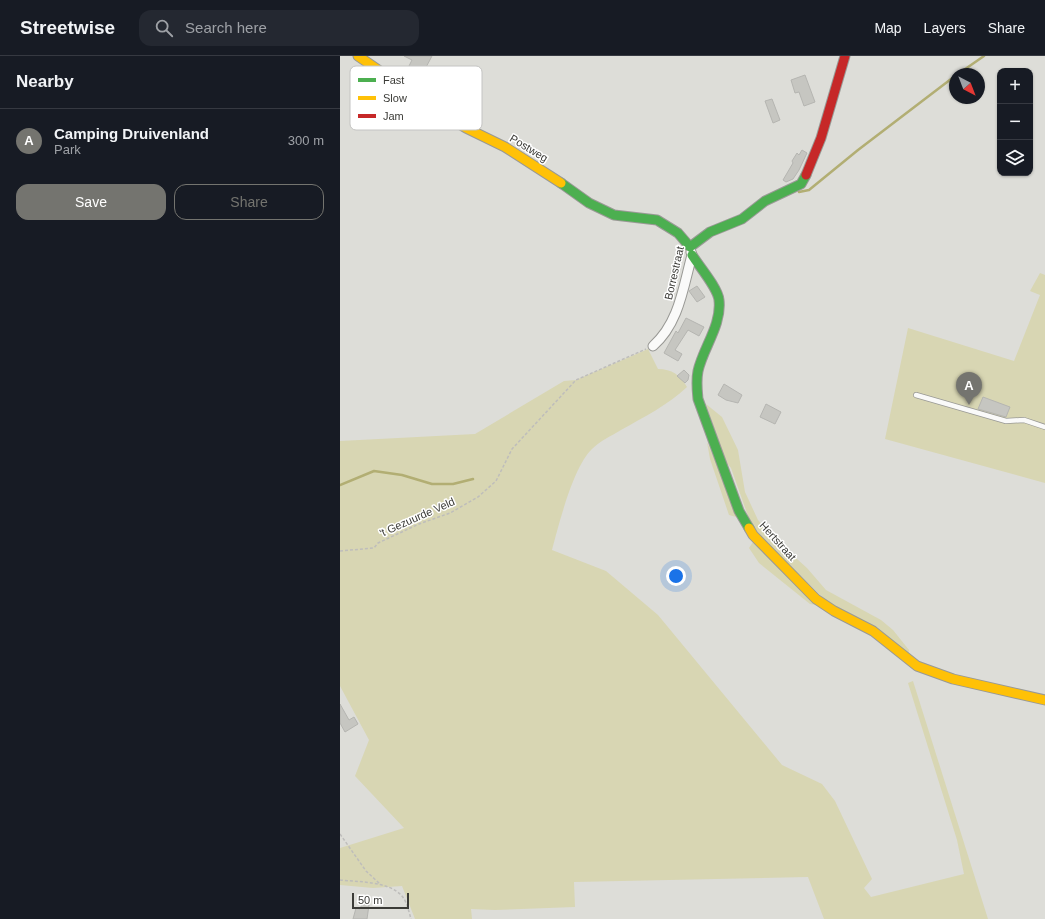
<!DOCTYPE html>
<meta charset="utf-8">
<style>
body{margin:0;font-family:Helvetica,sans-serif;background:#242831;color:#f1f3f6}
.controls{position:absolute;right:12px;top:12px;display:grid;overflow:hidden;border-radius:8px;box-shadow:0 1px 3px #0004}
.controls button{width:36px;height:36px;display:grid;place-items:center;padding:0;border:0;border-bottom:1px solid #363941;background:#171b24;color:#f1f3f6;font:20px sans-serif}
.compass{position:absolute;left:609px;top:12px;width:36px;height:36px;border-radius:50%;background:#171b24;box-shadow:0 1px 3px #0004;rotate:138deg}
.scale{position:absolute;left:12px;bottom:10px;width:57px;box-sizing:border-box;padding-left:4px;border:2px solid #3b3b37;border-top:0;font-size:11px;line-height:14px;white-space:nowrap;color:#3b3b37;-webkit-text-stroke:3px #fff;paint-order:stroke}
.you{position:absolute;left:336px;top:520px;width:14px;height:14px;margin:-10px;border:3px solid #fff;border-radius:50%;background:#1a73e8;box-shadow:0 0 0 6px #1a73e833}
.badge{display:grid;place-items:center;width:26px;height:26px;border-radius:50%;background:#74746f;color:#fff;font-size:13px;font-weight:700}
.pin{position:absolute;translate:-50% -33px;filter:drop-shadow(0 1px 2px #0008)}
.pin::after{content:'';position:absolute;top:21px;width:14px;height:12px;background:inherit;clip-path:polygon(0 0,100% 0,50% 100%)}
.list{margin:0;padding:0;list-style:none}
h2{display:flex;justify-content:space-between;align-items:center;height:52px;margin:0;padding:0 16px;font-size:17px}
h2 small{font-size:13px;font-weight:400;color:#9ea1a6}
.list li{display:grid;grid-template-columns:26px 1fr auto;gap:12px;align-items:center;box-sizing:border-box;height:64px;padding:0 16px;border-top:1px solid #363941}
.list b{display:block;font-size:15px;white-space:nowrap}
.list p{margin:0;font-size:13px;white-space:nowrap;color:#9ea1a6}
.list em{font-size:13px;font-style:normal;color:#9ea1a6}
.actions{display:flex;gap:8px;padding:12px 16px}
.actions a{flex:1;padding:9px 0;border:1px solid #74746f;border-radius:12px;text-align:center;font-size:14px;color:#74746f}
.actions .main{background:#74746f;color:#fff}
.icon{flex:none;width:22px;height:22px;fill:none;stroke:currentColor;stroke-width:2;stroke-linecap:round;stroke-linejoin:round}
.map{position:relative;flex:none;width:705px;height:863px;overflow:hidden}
header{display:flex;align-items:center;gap:24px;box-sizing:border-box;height:56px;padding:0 20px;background:#171b24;border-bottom:1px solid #363941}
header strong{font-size:19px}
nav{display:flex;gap:22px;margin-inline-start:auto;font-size:14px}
.search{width:280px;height:36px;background:#242831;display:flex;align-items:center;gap:10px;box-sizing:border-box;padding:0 14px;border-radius:12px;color:#9ea1a6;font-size:15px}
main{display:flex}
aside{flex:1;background:#171b24}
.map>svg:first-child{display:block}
.green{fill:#d8d6b3}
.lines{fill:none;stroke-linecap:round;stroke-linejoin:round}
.stream{stroke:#b2ae73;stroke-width:2.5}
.building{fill:#c6c6c1;stroke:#b5b5b1}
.lane-casing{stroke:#999995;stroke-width:6}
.street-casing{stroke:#999995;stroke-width:11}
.fast-casing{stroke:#999995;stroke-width:11}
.slow-casing{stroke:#999995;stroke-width:11}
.jam-casing{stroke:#999995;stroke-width:11}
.path{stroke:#bebdbb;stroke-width:1.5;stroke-dasharray:3 2;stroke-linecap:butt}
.lane{stroke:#fafaf9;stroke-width:4.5}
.street{stroke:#fafaf9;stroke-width:9}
.fast{stroke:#4caf50;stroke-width:9}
.slow{stroke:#ffc107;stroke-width:9}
.jam{stroke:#c62828;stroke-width:9}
.labels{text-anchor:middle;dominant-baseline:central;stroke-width:3;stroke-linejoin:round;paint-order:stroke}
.street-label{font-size:11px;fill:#3b3b37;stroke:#fff}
.key{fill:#fff;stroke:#c4c4c3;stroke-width:1}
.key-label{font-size:11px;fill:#3b3b37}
</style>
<header>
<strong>Streetwise</strong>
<div class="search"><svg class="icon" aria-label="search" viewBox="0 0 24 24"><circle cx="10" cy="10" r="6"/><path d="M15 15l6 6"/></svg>Search here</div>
<nav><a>Map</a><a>Layers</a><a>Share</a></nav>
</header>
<main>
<aside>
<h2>Nearby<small></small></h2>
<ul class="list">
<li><span class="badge">A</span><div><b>Camping Druivenland</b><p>Park</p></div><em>300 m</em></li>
</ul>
<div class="actions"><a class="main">Save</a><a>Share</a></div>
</aside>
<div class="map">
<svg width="705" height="863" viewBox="0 0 705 863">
<rect width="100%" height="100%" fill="#ddddd8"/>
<path class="green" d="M700,217l5,2v208l-160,-44 23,-111 106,33 26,-66 -10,-4z
M308,293l10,20c14,0 22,6 29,18 -19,18 -43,30 -66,43 -10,6 -21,11 -29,19 -19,18 -33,75 -40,101l54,21 52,44 124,150 40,19 13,17 37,78 -8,9 7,9 93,-23 -7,-34 -49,-157 5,-2 75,238h-164l-16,-42 -234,5 1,25 -80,3 -24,-1 1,10h-57l-13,-33 -29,2 -33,-3v-37l64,-20 -49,-52 14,-36 -29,-54v-245l135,-7 89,-53 12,-1z
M366,348l16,13 16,33 7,42 13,28 19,21 30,27 19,22 55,30 12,10 16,20 -1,6 -73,-47 -82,-79 -22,-62 -5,-6z
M367,386l33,76 -11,-3 -19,-56z
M413,486l63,63 -6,-1 -51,-41 -10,-15z"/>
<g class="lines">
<path class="stream" d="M618,18l26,-18
M459,136l10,-2 49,-40 97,-74
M0,429l34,-14 28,4 30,9h21l20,-5"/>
</g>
<path class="building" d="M64,0h28l-8,15 -8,-4 -3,4 -5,-3 4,-8z
M465,19l10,27 -11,4 -5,-14 -4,1 -4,-13z
M432,43l8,21 -7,3 -8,-22z
M462,94l5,3 -8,17 -6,9 -7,3 -3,-2 10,-17 -1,-2 5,-8 2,2z
M357,230l8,11 -8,5 -8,-11z
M346,262l18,9 -5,9 -11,-6 -13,20 7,4 -4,7 -14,-8 12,-22 2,2z
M344,314l5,5 -1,5 -3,3 -8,-7z
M384,328l18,11 -4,8 -12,-3 -8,-5z
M643,341l27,10 -4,10 -28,-8z
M426,348l15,8 -6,12 -15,-7z
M0,648l9,16 5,-3 4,7 -13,8 -5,-9z
M22,848l7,1 -2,14h-14l3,-11 4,1z"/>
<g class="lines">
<defs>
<path id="lane" d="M576,339l90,26 18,-1 21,7"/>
<path id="street" d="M313,290c26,-23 30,-58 39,-91l-1,-3"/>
<path id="fast" d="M221,127l28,20 25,12 43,5 21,13 12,14 20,-15 32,-13 23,-18 36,-17 5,-9
M352,199c7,11 26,33 27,45 3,25 -16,48 -21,71 -2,10 -1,18 0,28l41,112 10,17"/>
<path id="slow" d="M18,0l83,57 25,15 39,19 56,36
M409,472l4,7 63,64 18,12 39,20 44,35 36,13 92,21"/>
<path id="jam" d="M466,119l15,-37 24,-82"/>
</defs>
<use href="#lane" class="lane-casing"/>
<use href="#street" class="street-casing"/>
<use href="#fast" class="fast-casing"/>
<use href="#slow" class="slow-casing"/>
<use href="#jam" class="jam-casing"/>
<path class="path" d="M0,495l34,-3 4,-5 41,-19 31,-11 28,-16 18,-16 16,-32 64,-69 70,-31
M0,778l26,37 14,13
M0,824c18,2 49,1 62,16 5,6 7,16 9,23"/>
<use href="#lane" class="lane"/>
<use href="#street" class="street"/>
<use href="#fast" class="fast"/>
<use href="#slow" class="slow"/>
<use href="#jam" class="jam"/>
</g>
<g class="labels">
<g class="street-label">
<text transform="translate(189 92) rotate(31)">Postweg</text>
<text transform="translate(334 217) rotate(-77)">Borrestraat</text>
<text transform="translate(77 461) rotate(-24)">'t Gezuurde Veld</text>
<text transform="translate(438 485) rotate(48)">Hertstraat</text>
</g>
</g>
<rect x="10" y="10" width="132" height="64" rx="6" class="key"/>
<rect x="18" y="22" width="18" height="4" fill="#4caf50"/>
<rect x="18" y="40" width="18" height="4" fill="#ffc107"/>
<rect x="18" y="58" width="18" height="4" fill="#c62828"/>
<g class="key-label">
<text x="43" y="28">Fast</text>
<text x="43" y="46">Slow</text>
<text x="43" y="64">Jam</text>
</g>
</svg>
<div class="controls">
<button>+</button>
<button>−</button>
<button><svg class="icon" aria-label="layers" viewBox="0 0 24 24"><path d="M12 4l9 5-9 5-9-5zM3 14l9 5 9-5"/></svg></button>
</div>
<svg class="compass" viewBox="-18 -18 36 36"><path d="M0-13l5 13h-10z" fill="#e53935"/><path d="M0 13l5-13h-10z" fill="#9ea1a6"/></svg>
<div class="scale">50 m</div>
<div class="you"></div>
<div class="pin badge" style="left:629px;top:349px">A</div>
</div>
</main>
